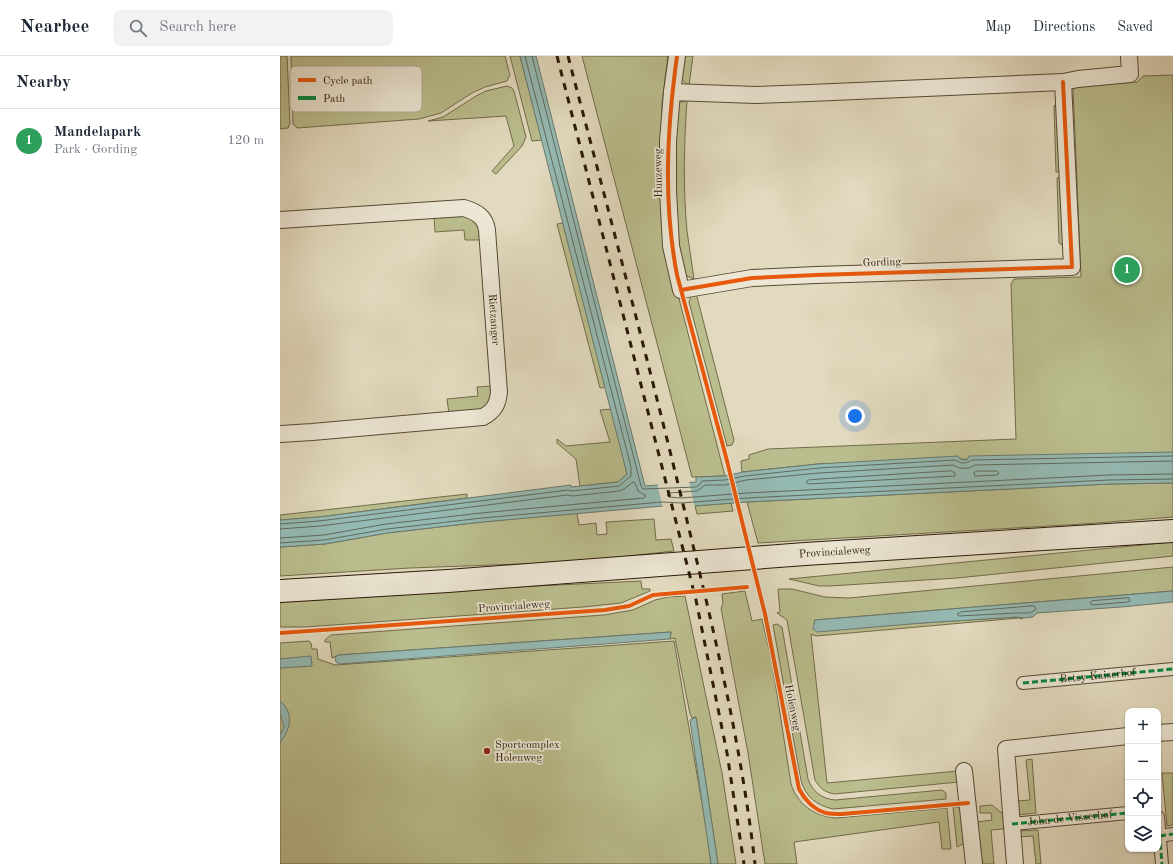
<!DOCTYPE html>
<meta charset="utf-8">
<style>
body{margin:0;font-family:"Old Standard TT",serif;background:#f2f2f3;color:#1f2937}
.controls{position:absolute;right:12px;bottom:12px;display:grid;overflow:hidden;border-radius:8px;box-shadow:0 1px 3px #0004}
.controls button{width:36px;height:36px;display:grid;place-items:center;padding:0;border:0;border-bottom:1px solid #e0e1e3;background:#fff;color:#1f2937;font:20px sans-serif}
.you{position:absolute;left:575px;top:360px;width:14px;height:14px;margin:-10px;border:3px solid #fff;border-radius:50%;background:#1a73e8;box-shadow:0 0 0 6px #1a73e833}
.badge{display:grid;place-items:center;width:26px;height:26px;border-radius:50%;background:#0b8043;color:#fff;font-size:13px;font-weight:700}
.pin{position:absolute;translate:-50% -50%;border:2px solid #fff;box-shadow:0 1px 4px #0006}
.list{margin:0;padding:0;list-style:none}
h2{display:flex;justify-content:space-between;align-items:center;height:52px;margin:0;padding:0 16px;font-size:17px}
h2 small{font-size:13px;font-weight:400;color:#747a83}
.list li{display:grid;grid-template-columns:26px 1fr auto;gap:12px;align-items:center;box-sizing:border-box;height:64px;padding:0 16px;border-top:1px solid #e0e1e3}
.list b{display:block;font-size:15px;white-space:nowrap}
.list p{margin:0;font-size:13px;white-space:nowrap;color:#747a83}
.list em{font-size:13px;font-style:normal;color:#747a83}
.icon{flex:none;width:22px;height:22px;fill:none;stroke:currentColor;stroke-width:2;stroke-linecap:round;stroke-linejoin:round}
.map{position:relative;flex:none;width:893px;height:808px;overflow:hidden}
header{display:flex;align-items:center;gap:24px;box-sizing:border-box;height:56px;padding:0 20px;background:#fff;border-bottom:1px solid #e0e1e3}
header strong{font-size:19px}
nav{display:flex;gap:22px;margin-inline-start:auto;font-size:14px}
.search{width:280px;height:36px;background:#f2f2f3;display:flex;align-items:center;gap:10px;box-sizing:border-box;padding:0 14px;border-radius:8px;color:#747a83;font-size:15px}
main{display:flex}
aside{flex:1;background:#fff}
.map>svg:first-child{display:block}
.green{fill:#babd8d;stroke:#726b4a}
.water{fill:#95bab4;stroke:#6a7a6e}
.pier{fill:#e2dabf}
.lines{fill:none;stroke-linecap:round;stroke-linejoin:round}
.shore{stroke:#606a5d;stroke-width:1}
.pedestrian-casing{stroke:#584934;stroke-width:14}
.minor-casing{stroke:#584934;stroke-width:18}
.secondary-casing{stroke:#2a1906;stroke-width:24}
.pedestrian{stroke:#ece7d5;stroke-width:12}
.minor{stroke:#ece7d5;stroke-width:16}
.secondary{stroke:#ece7d5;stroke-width:22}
.rail{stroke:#2a1906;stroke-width:3;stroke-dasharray:7 7;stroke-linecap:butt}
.quiet{stroke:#00873e;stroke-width:3;stroke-dasharray:6 3;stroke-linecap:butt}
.cycleway-casing{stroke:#ece7d5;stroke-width:6}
.cycleway{stroke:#e8590c;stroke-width:4}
.poi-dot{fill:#8f2418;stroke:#ece7d5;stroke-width:1.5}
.labels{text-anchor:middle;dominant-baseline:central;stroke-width:3.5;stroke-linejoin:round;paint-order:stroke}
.street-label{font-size:11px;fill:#2a1906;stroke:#ece7d5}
.poi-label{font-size:11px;fill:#2a1906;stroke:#ece7d5;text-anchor:start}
.key{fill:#ece7d5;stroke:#b2a997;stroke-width:1}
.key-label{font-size:11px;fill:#2a1906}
</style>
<header>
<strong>Nearbee</strong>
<div class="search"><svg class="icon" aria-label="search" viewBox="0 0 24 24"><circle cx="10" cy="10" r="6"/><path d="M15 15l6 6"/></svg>Search here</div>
<nav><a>Map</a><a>Directions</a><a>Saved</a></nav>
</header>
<main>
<aside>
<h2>Nearby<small></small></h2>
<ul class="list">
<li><span class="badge" style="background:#2e9e5b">1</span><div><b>Mandelapark</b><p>Park · Gording</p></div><em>120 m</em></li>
</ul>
</aside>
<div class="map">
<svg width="893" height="808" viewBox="0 0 893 808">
<rect width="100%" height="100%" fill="#e2dabf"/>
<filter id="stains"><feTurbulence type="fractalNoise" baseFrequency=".005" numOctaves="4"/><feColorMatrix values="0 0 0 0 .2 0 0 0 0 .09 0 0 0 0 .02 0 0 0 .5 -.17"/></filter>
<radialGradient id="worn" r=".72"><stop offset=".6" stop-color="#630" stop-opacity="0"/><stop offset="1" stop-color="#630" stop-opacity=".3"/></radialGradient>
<path class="green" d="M0,0h7l3,67 -2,5 -8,1z
M11,0h214l5,19 -3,6 -22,6 -13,6 -31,20 -22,6 -122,9 -4,-4z
M230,0h10l22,84 -10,1z
M302,0h86l-6,47 -1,37 17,155 47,181 -33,1z
M402,0h11l-4,29c-12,-5 -8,-18 -7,-29z
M893,19v394l-213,-10 -142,5 -76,8 -1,-11 8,-2v-4l19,-6 248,-10 -5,-155 3,-5 67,-2 -8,-189 5,-2 59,-4 6,-6z
M227,30l5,2 2,3 12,46 -4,9 -26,28 -4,-3 22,-25 -8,-30 -78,5 15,-4 33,-21 10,-5z
M407,44c-3,43 -4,88 0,131 2,16 5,32 7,48l-7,-3 -4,-6 -6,-42 -2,-108 4,-17z
M776,48l6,68h-6l-2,-66z
M782,120l3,69h-3l-3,-2 -2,-65z
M180,159c17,4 18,8 21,25h-16l-1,-10 -29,2 -1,-15z
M283,167l43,164 -6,1 -43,-164z
M416,237l38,147 -2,5 -5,1 -38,-144 2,-6z
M213,330c-1,5 -2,11 -4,15 -6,14 -28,12 -40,13l-2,-15 31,-3 -1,-9z
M332,353l15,65 -9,8 -38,4 -4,-27 -19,-16v-4l9,7 44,-4 -10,-32z
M893,427v34l-90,7 -325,19 -11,-41 363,-18z
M187,438v4l-148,19 -39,3v-5z
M451,447l2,8 -36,3 -2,-8z
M297,457l2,12 17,-2 1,12 10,-1 -1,-12 48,-3 2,21 15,-1 3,12 -100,11 -164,6 -130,8v-29l45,-3 62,-11 95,-11z
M893,486v14l-216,22 -127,8h-11l-30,-7z
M893,511v24l-358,29 -1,4 108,-1 95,-6 6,1 -1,1 -3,-1 -203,18 -5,-2 16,149 131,-12 1,11 -125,12c-10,-2 -14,-6 -19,-14l-28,-160 -10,-7 3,-1 -2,-23h14l33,8 24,1z
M361,525l1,8h8v2l-29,12 -38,4 -278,20h-25v-26l132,-9z
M465,535l7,30 10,-2 10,43 19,122c7,21 23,32 45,34l111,-10 4,41h-9l-3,-27 -145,20 3,22h-32l-17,-111 -27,-145 2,-4 -1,-10z
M405,540l37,177 14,91h-18l-22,-147 -4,1 -2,-4 -15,-76 -5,1 1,-7 -332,23 -7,3 -2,-16h-5v-2l6,-5 273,-20 29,-5 22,-10 13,-3z
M497,568l5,3 26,152c4,12 14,20 27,21l107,-10 4,3v6l-113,10c-17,-4 -27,-12 -32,-28l-28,-156z
M29,585l2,2 1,6h5l1,10 17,6 339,-24 34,197 3,26h-431v-221z
M752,703l4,54 -19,2 -1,-14 14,-1 -4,-40z
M882,717h11v52l-6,1z
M712,749l11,9 1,15 -13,1 3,34h-12l-5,-42 15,-2 -1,-7h-11v-7z
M673,751h4l4,2 4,32 -2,3 -6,3z
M758,774l3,34h-5l-3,-28 -13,1 -1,-6z"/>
<path class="water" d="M240,0h16l109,430 51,-4v-5l29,-1 18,-4 75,-8 140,-8 2,3 7,1 2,-4 204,-4v31l-63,1 -363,18 -66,5 -18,-1 -181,16 -95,11 -62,11 -45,3v-27l39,-3 252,-32v2l47,-5 9,-8z
M893,535v11l-52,5 -84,6 -4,4 -10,1 -6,-1 -95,6 -105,9 -4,-3 2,-9z
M391,576l-1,7 -331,25 -3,-2 -1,-5 4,-2z
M31,600l1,10 -32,2v-9z
M0,645c15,12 10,29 0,42v-8l4,-8 -4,-14z
M416,661l22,147h-7l-21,-144z"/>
<path class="pier" d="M409,425l6,27h-32l-6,-25z"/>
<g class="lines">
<path class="shore" d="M252,0l109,430 2,3 53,-2 3,-2 3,-4 23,-1 20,-4 74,-8 136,-8c6,4 11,4 17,0l201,-4
M893,405l-198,4c-7,5 -15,4 -22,0l-134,8 -73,7 -21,5h-20l-8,6 -28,2 -2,2 2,2 12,1 66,-5 362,-18 64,-1
M671,415l4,2v3l-147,8 -2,-2 2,-2 12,-1z
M697,415h20l2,2 -2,2 -22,1 -1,-3z
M0,468l39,-3 249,-31 4,1 47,-5 12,-10v-9l-106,-411
M0,473l40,-3 247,-31 6,1 46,-5 5,-2 9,-7 2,1 3,8 8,5 -2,2 -163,15 -95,11 -62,11 -44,3
M0,487l44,-3 63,-11 95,-11 180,-16 19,1 66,-5 362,-18 64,-1
M849,542l1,3 -2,1 -36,3 -2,-2 2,-2z
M754,550l2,3 -6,4h-13l-58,3 -2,-2 4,-2z"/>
<defs>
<path id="pedestrian" d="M743,627l150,-14
M878,761l4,47
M732,768l116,-11
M880,780l13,-2"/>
<g id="minor">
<path d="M397,0l-5,36 -4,49v50l3,55 10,44 71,-12 64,-3 256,-8 -9,-185"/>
<path d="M392,36l84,3 54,-2 253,-11 15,-3 52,-5 -1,-18"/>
<path id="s1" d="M0,164l184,-12c13,4 21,9 23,22l12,162c-1,12 -5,19 -16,25l-171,15 -32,2"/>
<path d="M878,677l15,-1"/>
<path d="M684,715l10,93"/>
<path d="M735,808l-9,-115 122,-13"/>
</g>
<g id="secondary">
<path id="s2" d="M0,535l168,-10 357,-27 368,-23"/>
</g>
</defs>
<use href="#pedestrian" class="pedestrian-casing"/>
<use href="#minor" class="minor-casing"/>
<use href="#secondary" class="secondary-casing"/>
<use href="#pedestrian" class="pedestrian"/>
<use href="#minor" class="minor"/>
<use href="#secondary" class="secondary"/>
<path class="rail" d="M277,0l139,544 31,153 17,111
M288,0c41,157 83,315 121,473 27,110 53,222 66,335"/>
<g class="quiet">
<path id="s3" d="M743,627l150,-14"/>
<path d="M878,761l4,47"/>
<path id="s4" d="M732,768l116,-11"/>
<path d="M880,780l13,-2"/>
</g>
<defs>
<path id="cycleway" d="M397,0c-10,73 -14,146 0,219l49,182 39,157 34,175c5,10 15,21 27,24 5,1 11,1 16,1l126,-11
M401,234l71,-12 64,-3 256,-8 -9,-185
M0,577l325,-23 24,-4 24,-11 94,-8"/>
</defs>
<use href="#cycleway" class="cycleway-casing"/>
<use href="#cycleway" class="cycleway"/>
</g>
<circle class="poi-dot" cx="207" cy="695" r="4"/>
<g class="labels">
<g class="street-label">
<text transform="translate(379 117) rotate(-91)">Hunzeweg</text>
<text transform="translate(602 207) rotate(-2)">Gording</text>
<text stroke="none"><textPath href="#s1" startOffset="308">Rietzanger</textPath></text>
<text stroke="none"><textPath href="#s2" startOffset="556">Provincialeweg</textPath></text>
<text transform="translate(234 551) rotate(-4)">Provincialeweg</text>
<text stroke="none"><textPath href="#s3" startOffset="75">Betsy Kaiserhof</textPath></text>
<text transform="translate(512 652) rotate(79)">Holenweg</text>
<text stroke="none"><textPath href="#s4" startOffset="58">John de Visserhof</textPath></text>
</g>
<g class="poi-label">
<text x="215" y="689">Sportcomplex<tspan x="215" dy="13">Holenweg</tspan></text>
</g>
</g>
<rect x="10" y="10" width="132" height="46" rx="6" class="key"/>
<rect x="18" y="22" width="18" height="4" fill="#e8590c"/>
<rect x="18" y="40" width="18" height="4" fill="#00873e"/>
<g class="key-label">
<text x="43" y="28">Cycle path</text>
<text x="43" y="46">Path</text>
</g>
<rect width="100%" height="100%" filter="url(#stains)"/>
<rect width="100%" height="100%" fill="url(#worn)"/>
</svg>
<div class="controls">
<button>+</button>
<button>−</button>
<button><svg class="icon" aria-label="locate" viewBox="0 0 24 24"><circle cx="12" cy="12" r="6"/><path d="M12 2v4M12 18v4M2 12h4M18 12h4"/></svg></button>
<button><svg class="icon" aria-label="layers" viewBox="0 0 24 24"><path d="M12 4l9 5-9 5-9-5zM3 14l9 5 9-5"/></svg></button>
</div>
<div class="you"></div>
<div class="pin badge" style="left:847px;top:214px;background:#2e9e5b">1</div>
</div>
</main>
